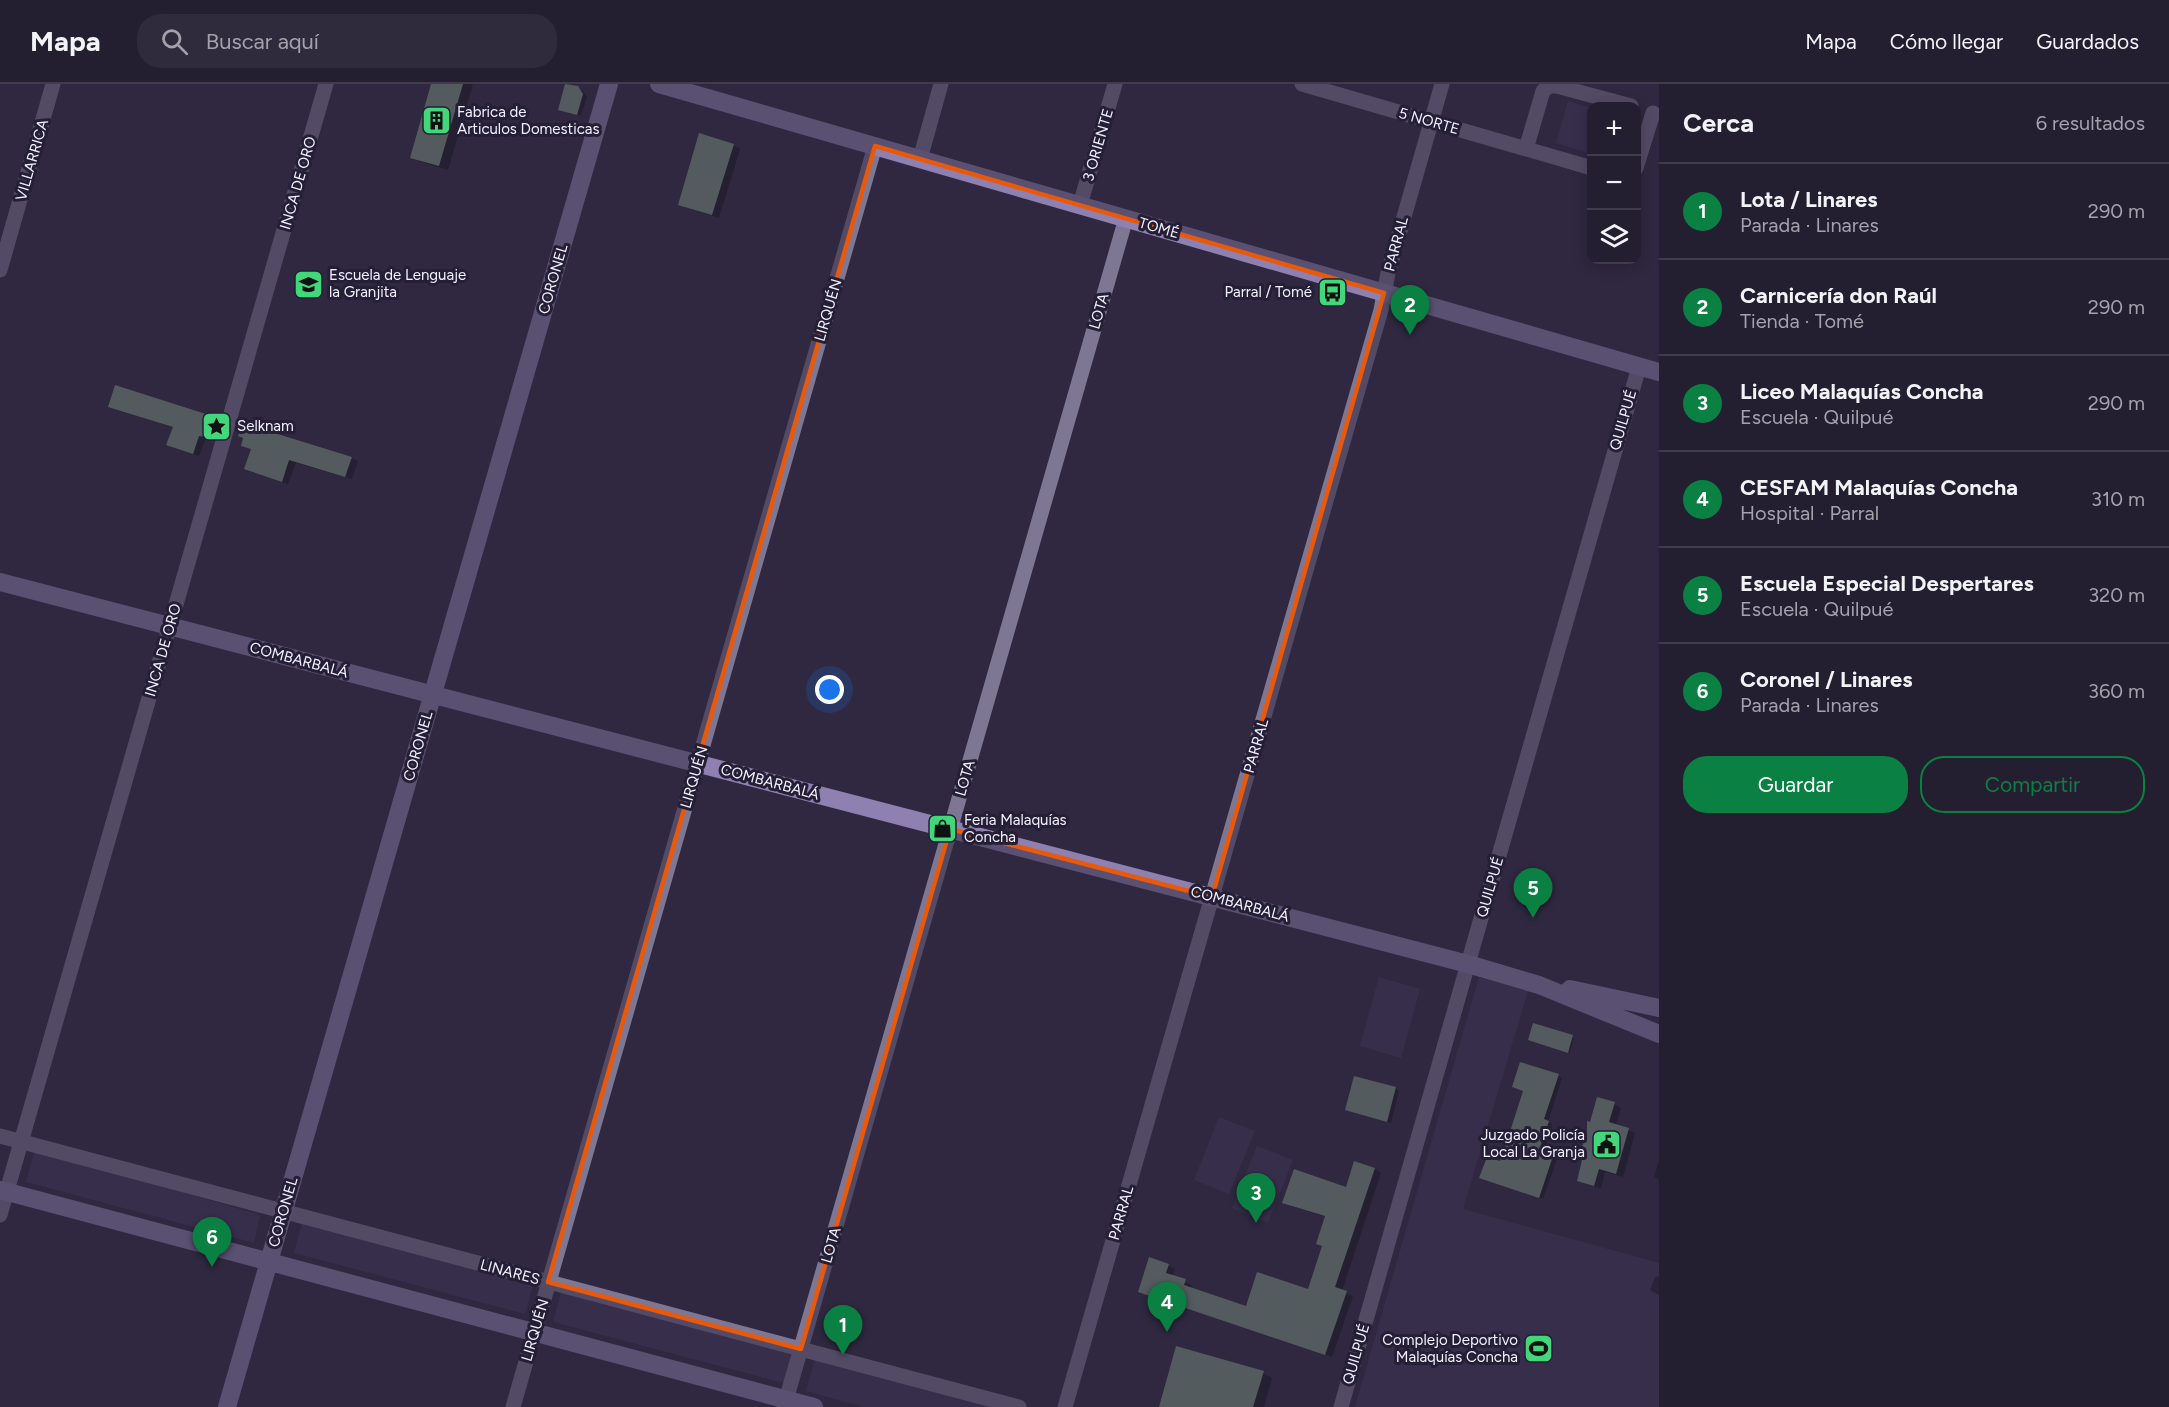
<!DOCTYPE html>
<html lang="es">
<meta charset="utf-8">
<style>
body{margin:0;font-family:Figtree,sans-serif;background:#2f2b3c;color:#f1f3f6}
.controls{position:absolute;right:18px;top:18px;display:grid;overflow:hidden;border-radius:12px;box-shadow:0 3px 15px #0003}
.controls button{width:54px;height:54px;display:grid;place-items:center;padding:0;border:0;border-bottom:2px solid #403c4c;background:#231e30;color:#f1f3f6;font:30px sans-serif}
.you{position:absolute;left:830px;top:606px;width:21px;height:21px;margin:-15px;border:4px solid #fff;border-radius:50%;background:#1a73e8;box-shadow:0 0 0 9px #1a73e833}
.badge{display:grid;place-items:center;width:39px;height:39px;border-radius:50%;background:#0b8043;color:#fff;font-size:20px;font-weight:700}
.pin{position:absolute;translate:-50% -50px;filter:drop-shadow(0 2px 3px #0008)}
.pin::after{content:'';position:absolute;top:32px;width:21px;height:18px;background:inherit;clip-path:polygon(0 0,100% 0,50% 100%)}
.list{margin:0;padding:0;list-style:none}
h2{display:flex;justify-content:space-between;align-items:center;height:78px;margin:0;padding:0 24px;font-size:26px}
h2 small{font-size:20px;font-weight:400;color:#a3a2ab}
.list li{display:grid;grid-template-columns:39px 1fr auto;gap:18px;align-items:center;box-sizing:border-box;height:96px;padding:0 24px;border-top:2px solid #403c4c}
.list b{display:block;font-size:22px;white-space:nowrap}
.list p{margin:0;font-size:20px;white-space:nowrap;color:#a3a2ab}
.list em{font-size:20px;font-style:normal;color:#a3a2ab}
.actions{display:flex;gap:12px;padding:18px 24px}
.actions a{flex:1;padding:14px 0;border:2px solid #0b8043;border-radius:24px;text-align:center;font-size:21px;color:#0b8043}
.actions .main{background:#0b8043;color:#fff}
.icon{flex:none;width:33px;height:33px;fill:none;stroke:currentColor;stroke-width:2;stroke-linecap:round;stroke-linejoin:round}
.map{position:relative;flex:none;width:1659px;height:1323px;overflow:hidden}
header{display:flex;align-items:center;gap:36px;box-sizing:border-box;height:84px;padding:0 30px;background:#231e30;border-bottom:2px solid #403c4c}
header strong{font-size:28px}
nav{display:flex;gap:33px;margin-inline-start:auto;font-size:21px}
.search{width:420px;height:54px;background:#2f2b3c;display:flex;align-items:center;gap:15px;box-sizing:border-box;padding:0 21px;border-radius:24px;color:#a3a2ab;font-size:22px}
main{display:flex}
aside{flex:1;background:#231e30}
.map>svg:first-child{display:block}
.green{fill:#41365b}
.shadow{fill:#0007}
.building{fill:#7f9a85}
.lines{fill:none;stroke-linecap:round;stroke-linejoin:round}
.street{stroke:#7e7793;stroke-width:15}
.secondary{stroke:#8e80b0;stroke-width:18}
.marked{fill:none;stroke:#e8590c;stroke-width:4.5;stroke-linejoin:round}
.labels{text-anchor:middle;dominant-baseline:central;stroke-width:6;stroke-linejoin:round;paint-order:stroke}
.poi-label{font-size:15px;fill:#f2efff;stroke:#251f36;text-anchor:start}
.street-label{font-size:15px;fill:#f2efff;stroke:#251f36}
</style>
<header>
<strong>Mapa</strong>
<div class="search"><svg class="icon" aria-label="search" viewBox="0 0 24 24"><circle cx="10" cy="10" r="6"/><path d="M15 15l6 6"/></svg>Buscar aquí</div>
<nav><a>Mapa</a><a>Cómo llegar</a><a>Guardados</a></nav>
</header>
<main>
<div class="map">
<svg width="1659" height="1323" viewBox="0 0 1659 1323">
<rect width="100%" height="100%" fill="#2f2840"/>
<path class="green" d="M1568,17l23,7v46l-35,-11z
M1379,893l41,12 -19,69 -41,-12z
M1479,893l49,14 -65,218 196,54v144h-304z
M1219,1033l36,14 -26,63 -35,-14z
M1257,1062l36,14 -25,63 -36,-15z
M35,1065l225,66 -6,28 -228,-61z
M303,1135l231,62 -9,33 -231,-61z
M562,1205l231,61 -9,33 -231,-61z
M815,1274l182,49h-133l-58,-16z"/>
<path class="shadow" d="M433,0h40l-25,86 -27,-8 -9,-5z
M567,0l15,6 5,7 -6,19 -21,-7z
M733,61l7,4 -21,69 -40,-14z
M110,322l101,11 6,3 -6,20 -5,-2 -7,18 -25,-8v-20z
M243,341l109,33 6,3 -6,18 -56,-16 -8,21 -36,-13v-22l-9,-4 2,-7z
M1572,953l2,1 -4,14 -40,-13z
M1558,992l4,2 -14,44 4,2 -8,27 14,5 -15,43 -58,-19 16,-17 23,-72 -10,-4z
M1395,1004l4,3 -8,32 -44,-13z
M1614,1020l7,4 -5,17 19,8 -12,44 -18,-5 -4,17 -23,-9 7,-23 -6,-3 9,-17 3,-14z
M1659,1076v20l-5,-3z
M1375,1085l6,4 -39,118 11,5 -21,61 -192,-65 28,-26 7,3 -3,7 20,9 -1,4 56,19 62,-17 15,-44 2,-30 -35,-11 55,-17z
M1659,1192v19l-9,-5 5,-13z
M1263,1289l9,5 -8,29h-104z"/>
<path class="building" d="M431,0h32l-24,82 -29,-8z
M565,0l13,2 5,8 -6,21 -19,-5z
M699,49l35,11 -22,71 -34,-10z
M115,301l97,31 -7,21 -6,-1 -6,18 -27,-9 7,-18 -65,-20z
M242,339l110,34 -7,20 -56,-17 -7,22 -38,-13 7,-20 -10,-3 2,-8 -5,-2z
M1533,939l40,12 -5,18 -40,-13z
M1520,978l39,12 -15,45 5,2 -9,27 14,5 -15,45 -60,-20 8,-21 13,4 8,-23 15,-47 -11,-4z
M1354,992l42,11 -9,35 -42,-12z
M1597,1013l18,5 -6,20 20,6 -13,46 -17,-5 -5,17 -17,-5 6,-25 -6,-1 10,-18v-16l3,1z
M1354,1077l21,7 -40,119 12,4 -22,64 -187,-63 11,-35 20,7 -3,9 20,6 -2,6 62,21 11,-34 51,17 14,-43 -6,-2 9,-28 -43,-13 12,-34 52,18z
M1176,1262l88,25 -11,36h-94z"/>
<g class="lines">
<path class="street" d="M1302,0l290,84
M1526,65l17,-58 6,-5h8l74,20
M920,75l21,-75
M1636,84l17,-55
M1080,121l35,-121
M0,186l53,-186
M0,1052l1019,271
M0,1131l326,-1131
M513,1323l362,-1261
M784,1323l342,-1189
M1065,1323l316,-1097 7,-37 54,-189
M1341,1323l298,-1040"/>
<path class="secondary" d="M659,0l1000,288
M0,498l1468,382 71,21 120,49
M1570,905l89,19
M0,1106l814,217
M227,1323l382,-1323"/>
</g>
<path d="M0 0H1659V1323H0ZM875,62l509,147 -172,604 -262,-68 -149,520 -253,-67z" fill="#2f2840" fill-opacity=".55" fill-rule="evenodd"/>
<path class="marked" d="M875,62l509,147 -172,604 -262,-68 -149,520 -253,-67z"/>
<defs>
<symbol id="building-square" viewBox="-11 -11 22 22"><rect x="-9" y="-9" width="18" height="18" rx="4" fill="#42d77b" stroke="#251f36"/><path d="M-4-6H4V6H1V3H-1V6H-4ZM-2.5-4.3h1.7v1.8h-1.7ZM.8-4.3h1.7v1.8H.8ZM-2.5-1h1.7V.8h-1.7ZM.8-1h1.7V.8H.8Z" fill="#111"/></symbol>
<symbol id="school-square" viewBox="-11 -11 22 22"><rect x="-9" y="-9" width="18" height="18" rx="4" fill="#42d77b" stroke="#251f36"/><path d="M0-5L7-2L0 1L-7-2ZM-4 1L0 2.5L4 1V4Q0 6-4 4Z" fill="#111"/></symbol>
<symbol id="bus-square" viewBox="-11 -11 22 22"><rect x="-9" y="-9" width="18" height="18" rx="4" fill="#42d77b" stroke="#251f36"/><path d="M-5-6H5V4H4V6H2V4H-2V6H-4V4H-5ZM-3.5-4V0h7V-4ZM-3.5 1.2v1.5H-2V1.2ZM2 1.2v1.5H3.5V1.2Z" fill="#111"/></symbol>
<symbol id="sight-square" viewBox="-11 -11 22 22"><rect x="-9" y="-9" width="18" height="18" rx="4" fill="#42d77b" stroke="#251f36"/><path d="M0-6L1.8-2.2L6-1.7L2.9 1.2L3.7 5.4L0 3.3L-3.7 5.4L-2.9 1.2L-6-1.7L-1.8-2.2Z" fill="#111"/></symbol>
<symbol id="shop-square" viewBox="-11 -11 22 22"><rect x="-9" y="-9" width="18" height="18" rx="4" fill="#42d77b" stroke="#251f36"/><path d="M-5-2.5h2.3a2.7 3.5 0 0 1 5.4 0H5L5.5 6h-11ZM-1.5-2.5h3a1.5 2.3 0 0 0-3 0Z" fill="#111"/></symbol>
<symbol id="civic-square" viewBox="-11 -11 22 22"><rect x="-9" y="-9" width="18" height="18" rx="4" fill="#42d77b" stroke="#251f36"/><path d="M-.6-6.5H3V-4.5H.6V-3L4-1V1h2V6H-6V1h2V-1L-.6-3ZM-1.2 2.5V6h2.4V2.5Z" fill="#111"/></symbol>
<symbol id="stadium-square" viewBox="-11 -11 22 22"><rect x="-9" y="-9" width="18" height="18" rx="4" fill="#42d77b" stroke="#251f36"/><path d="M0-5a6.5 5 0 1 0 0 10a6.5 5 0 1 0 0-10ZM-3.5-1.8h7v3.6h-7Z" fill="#111"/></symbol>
</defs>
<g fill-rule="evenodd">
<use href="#building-square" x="420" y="20" width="33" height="33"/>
<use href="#school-square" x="292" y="184" width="33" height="33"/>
<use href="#bus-square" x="1316" y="192" width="33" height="33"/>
<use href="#sight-square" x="200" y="326" width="33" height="33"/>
<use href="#shop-square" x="926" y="728" width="33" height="33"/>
<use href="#civic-square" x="1590" y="1044" width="33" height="33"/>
<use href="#stadium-square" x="1522" y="1248" width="33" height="33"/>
</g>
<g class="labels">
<g class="poi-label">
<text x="457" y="28">Fabrica de<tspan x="457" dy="17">Articulos Domesticas</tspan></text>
<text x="329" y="191">Escuela de Lenguaje<tspan x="329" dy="17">la Granjita</tspan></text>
<text x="1312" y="208" text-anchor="end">Parral / Tomé</text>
<text x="237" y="342">Selknam</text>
<text x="964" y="736">Feria Malaquías<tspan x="964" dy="17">Concha</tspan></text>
<text x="1585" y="1051" text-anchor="end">Juzgado Policía<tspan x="1585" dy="17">Local La Granja</tspan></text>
<text x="1518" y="1256" text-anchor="end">Complejo Deportivo<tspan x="1518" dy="17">Malaquías Concha</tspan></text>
</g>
<g class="street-label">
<text transform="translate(1429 37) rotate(16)">5 NORTE</text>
<text transform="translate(1098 61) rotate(-74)">3 ORIENTE</text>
<text transform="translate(32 76) rotate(-74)">VILLARRICA</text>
<text transform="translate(298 99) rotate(-74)">INCA DE ORO</text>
<text transform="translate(1159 144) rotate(16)">TOMÉ</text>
<text transform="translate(1396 160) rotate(-75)">PARRAL</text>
<text transform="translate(553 195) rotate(-74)">CORONEL</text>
<text transform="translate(828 226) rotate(-74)">LIRQUÉN</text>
<text transform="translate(1099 227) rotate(-74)">LOTA</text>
<text transform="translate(1623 336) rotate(-74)">QUILPUÉ</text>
<text transform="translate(163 566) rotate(-74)">INCA DE ORO</text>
<text transform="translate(299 576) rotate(15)">COMBARBALÁ</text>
<text transform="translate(418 662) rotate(-74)">CORONEL</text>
<text transform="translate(1256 662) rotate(-74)">PARRAL</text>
<text transform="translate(694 693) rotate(-74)">LIRQUÉN</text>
<text transform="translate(965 694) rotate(-74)">LOTA</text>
<text transform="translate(770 698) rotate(15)">COMBARBALÁ</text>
<text transform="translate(1490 803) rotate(-74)">QUILPUÉ</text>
<text transform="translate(1240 820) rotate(15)">COMBARBALÁ</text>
<text transform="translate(283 1128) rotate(-74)">CORONEL</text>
<text transform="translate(1121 1129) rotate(-74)">PARRAL</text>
<text transform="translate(831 1161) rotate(-74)">LOTA</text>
<text transform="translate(510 1188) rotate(15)">LINARES</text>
<text transform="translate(535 1246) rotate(-74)">LIRQUÉN</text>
<text transform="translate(1356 1270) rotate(-74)">QUILPUÉ</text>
</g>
</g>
</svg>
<div class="controls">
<button>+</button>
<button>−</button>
<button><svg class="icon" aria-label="layers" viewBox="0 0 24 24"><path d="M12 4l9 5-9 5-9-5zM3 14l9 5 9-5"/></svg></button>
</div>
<div class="you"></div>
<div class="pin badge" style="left:843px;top:1271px">1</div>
<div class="pin badge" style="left:1410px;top:251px">2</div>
<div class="pin badge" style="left:1256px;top:1139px">3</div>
<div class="pin badge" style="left:1167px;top:1248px">4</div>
<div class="pin badge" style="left:1533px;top:834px">5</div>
<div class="pin badge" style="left:212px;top:1183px">6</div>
</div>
<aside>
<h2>Cerca<small>6 resultados</small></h2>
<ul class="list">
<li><span class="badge">1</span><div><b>Lota / Linares</b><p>Parada · Linares</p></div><em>290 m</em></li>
<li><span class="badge">2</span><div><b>Carnicería don Raúl</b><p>Tienda · Tomé</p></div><em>290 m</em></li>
<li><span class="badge">3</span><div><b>Liceo Malaquías Concha</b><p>Escuela · Quilpué</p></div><em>290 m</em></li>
<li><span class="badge">4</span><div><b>CESFAM Malaquías Concha</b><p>Hospital · Parral</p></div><em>310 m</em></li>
<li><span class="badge">5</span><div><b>Escuela Especial Despertares</b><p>Escuela · Quilpué</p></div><em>320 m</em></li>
<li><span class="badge">6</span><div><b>Coronel / Linares</b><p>Parada · Linares</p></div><em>360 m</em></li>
</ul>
<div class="actions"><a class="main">Guardar</a><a>Compartir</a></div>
</aside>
</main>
